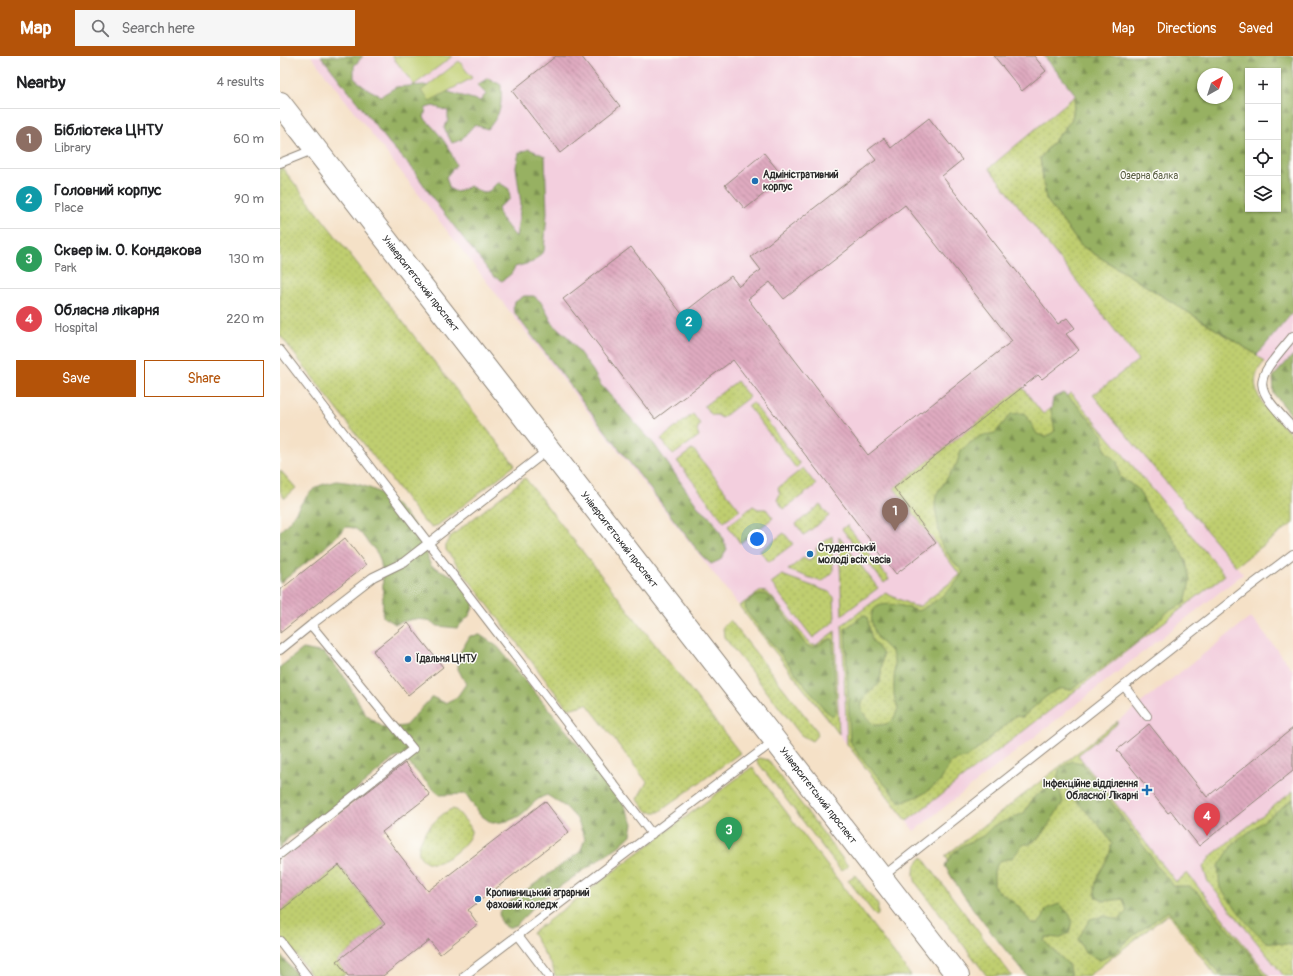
<!DOCTYPE html>
<meta charset="utf-8">
<style>
body{margin:0;font-family:Pangolin,sans-serif;background:#f6f6f6;color:#202124}
.controls{position:absolute;right:12px;top:12px;display:grid;overflow:hidden;border-radius:0px;box-shadow:0 1px 3px #0004}
.controls button{width:36px;height:36px;display:grid;place-items:center;padding:0;border:0;border-bottom:1px solid #e0e0e0;background:#fff;color:#202124;font:20px sans-serif}
.compass{position:absolute;left:917px;top:12px;width:36px;height:36px;border-radius:50%;background:#fff;box-shadow:0 1px 3px #0004;rotate:39deg}
.you{position:absolute;left:477px;top:483px;width:14px;height:14px;margin:-10px;border:3px solid #fff;border-radius:50%;background:#1a73e8;box-shadow:0 0 0 6px #1a73e833}
.badge{display:grid;place-items:center;width:26px;height:26px;border-radius:50%;background:#b45309;color:#fff;font-size:13px;font-weight:700}
.pin{position:absolute;translate:-50% -33px;filter:drop-shadow(0 1px 2px #0008)}
.pin::after{content:'';position:absolute;top:21px;width:14px;height:12px;background:inherit;clip-path:polygon(0 0,100% 0,50% 100%)}
.list{margin:0;padding:0;list-style:none}
h2{display:flex;justify-content:space-between;align-items:center;height:52px;margin:0;padding:0 16px;font-size:17px}
h2 small{font-size:13px;font-weight:400;color:#757577}
.list li{display:grid;grid-template-columns:26px 1fr auto;gap:12px;align-items:center;box-sizing:border-box;height:60px;padding:0 16px;border-top:1px solid #e0e0e0}
.list b{display:block;font-size:15px;white-space:nowrap}
.list p{margin:0;font-size:13px;white-space:nowrap;color:#757577}
.list em{font-size:13px;font-style:normal;color:#757577}
.actions{display:flex;gap:8px;padding:12px 16px}
.actions a{flex:1;padding:9px 0;border:1px solid #b45309;border-radius:0px;text-align:center;font-size:14px;color:#b45309}
.actions .main{background:#b45309;color:#fff}
.icon{flex:none;width:22px;height:22px;fill:none;stroke:currentColor;stroke-width:2;stroke-linecap:round;stroke-linejoin:round}
.map{position:relative;flex:none;width:1013px;height:920px;overflow:hidden}
header{display:flex;align-items:center;gap:24px;box-sizing:border-box;height:56px;padding:0 20px;background:#b45309;color:#fff}
header strong{font-size:19px}
nav{display:flex;gap:22px;margin-inline-start:auto;font-size:14px}
.search{width:280px;height:36px;background:#f6f6f6;display:flex;align-items:center;gap:10px;box-sizing:border-box;padding:0 14px;border-radius:0px;color:#757577;font-size:15px}
main{display:flex}
aside{flex:1;background:#fff}
.map>svg:first-child{display:block}
.built{fill:#f3cfde}
.grass{fill:url(#grass-dots);stroke:#757c4e}
.forest{fill:url(#forest-firs);stroke:#616e46;fill-rule:evenodd}
.park{fill:url(#park-crowns);stroke:#757c4e}
.pitch{fill:#bfce70;stroke:#757c4e}
.building{fill:url(#building-back-hatch);fill-rule:evenodd}
.lines{fill:none;stroke-linecap:round;stroke-linejoin:round}
.lane-casing{stroke:#908679;stroke-width:10}
.primary-casing{stroke:#908679;stroke-width:24}
.lane{stroke:#fff;stroke-width:8}
.primary{stroke:#fff;stroke-width:22}
.poi-dot{fill:#1f6fb2;stroke:#fdfcf7;stroke-width:1.5}
.labels{text-anchor:middle;dominant-baseline:central;stroke-width:3;stroke-linejoin:round;paint-order:stroke}
.poi-label{font-size:10px;font-weight:bold;fill:#2b2b2b;stroke:#fdfcf7;text-anchor:start}
.park-label{font-size:10px;fill:#575c40;stroke:#fdfcf7}
.street-label{font-size:10px;fill:#2b2b2b;stroke:#fdfcf7}
</style>
<header>
<strong>Map</strong>
<div class="search"><svg class="icon" aria-label="search" viewBox="0 0 24 24"><circle cx="10" cy="10" r="6"/><path d="M15 15l6 6"/></svg>Search here</div>
<nav><a>Map</a><a>Directions</a><a>Saved</a></nav>
</header>
<main>
<aside>
<h2>Nearby<small>4 results</small></h2>
<ul class="list">
<li><span class="badge" style="background:#8d6e63">1</span><div><b>Бібліотека ЦНТУ</b><p>Library</p></div><em>60 m</em></li>
<li><span class="badge" style="background:#0f9aa8">2</span><div><b>Головний корпус</b><p>Place</p></div><em>90 m</em></li>
<li><span class="badge" style="background:#2e9e5b">3</span><div><b>Сквер ім. О. Кондакова</b><p>Park</p></div><em>130 m</em></li>
<li><span class="badge" style="background:#e0444e">4</span><div><b>Обласна лікарня</b><p>Hospital</p></div><em>220 m</em></li>
</ul>
<div class="actions"><a class="main">Save</a><a>Share</a></div>
</aside>
<div class="map">
<svg width="1013" height="920" viewBox="0 0 1013 920">
<defs>
<pattern id="grass-dots" width="8" height="8" patternUnits="userSpaceOnUse"><rect width="8" height="8" fill="#bfce70"/><path d="M2 2h.1M6 6h.1" fill="none" stroke="#a4b161" stroke-width="1.8" stroke-linecap="round"/></pattern>
<pattern id="forest-firs" width="22" height="20" patternUnits="userSpaceOnUse"><rect width="22" height="20" fill="#97b162"/><path d="M5 1l3.5 6h-7zM16 11l3.5 6h-7z" fill="#7b9051"/></pattern>
<pattern id="park-crowns" width="20" height="18" patternUnits="userSpaceOnUse"><rect width="20" height="18" fill="#bfce70"/><path d="M2 6a3 3 0 1 1 6 0M12 15a3 3 0 1 1 6 0" fill="none" stroke="#a4b161"/></pattern>
<pattern id="building-back-hatch" width="6" height="6" patternUnits="userSpaceOnUse"><rect width="6" height="6" fill="#dfaac0"/><path d="M-1 5l2 2M0 0l6 6M5-1l2 2" fill="none" stroke="#b58b9c"/></pattern>
</defs>
<rect width="100%" height="100%" fill="#fdfcf7"/>
<filter id="ink" filterUnits="userSpaceOnUse"><feTurbulence type="fractalNoise" baseFrequency=".025" numOctaves="2"/><feDisplacementMap in="SourceGraphic" scale="8" xChannelSelector="R" yChannelSelector="G"/><feConvolveMatrix kernelMatrix="1 2 1 2 8 2 1 2 1" color-interpolation-filters="sRGB"/></filter>
<filter id="wash" filterUnits="userSpaceOnUse"><feTurbulence type="fractalNoise" baseFrequency=".012" numOctaves="4" result="noise"/><feDisplacementMap in="SourceGraphic" scale="16" xChannelSelector="R" yChannelSelector="G"/><feGaussianBlur stdDeviation="0.9" result="paint"/><feColorMatrix in="noise" values="0 0 0 0 0 0 0 0 0 0 0 0 0 0 0 0 0 1.4 0 .05"/><feComposite in="paint" operator="in"/></filter>
<g filter="url(#wash)">
<rect width="100%" height="100%" fill="#f5e1c7"/>
<path class="built" d="M31,0h733l32,39 -87,73 150,192 -46,35 150,179 -329,257z
M1013,256v77l-36,-34z
M971,561l42,53v306h-64l-165,-213z"/>
<path class="grass" d="M796,39l-4,24 -32,39 6,41 34,46 177,110 7,7c-25,29 10,53 29,74v87l-57,43 -143,-171 45,-35 -149,-192z
M0,109l235,300 -77,60 -6,2 -8,-5 -144,-187z
M457,325l12,16 -27,21 -5,-3h-5l-8,-9z
M742,331l21,27 28,-21 154,182 -318,246 -60,-77 -5,-119 43,-32 29,13h6l40,-31 -66,-87z
M473,347l47,61 -4,4 -48,-62z
M413,358l7,10 -3,6 2,6 -26,19 -12,-16z
M413,393l47,61 -16,12 -47,-61z
M523,412l13,17 -32,24 -7,-9 3,-6 -2,-6z
M0,414l16,18 -11,10 -5,-6z
M245,422l215,275 -81,59h-11l-11,-13 10,-17 -60,-78 -19,5 -122,-159v-6l4,-7z
M540,449l9,11 -25,19 -8,-11z
M473,450l5,3h8l7,9 -33,25 -12,-17z
M567,469l42,54 -5,4 -42,-54z
M504,477l9,11 -24,18 -9,-11z
M552,480l1,36 -11,10 -34,-12 15,-12 5,3 9,-7 -1,-6z
M559,481l39,51 -36,27z
M502,519l47,17 5,5 1,24 -22,17 -42,-55z
M481,535l5,1 5,4 40,49h5l19,-14 4,103 -100,-128z
M450,564l87,111 1,3 -6,7 -11,-6 -77,-98 -1,-10z
M838,665l-2,4 -38,30 98,127 11,-9 82,103h-53l-48,-62 -80,62h-51l-92,-120z
M480,702l8,2 80,106 -7,5 -85,-111z
M1013,735v185h-9l-76,-94 -5,-15 9,-12z
M172,753c6,1 8,6 12,10 2,3 6,6 7,10 3,12 -28,36 -40,34 -32,-8 6,-49 21,-54z
M642,801l90,119h-25l-71,-93c-4,-11 -2,-18 6,-26z
M59,809l46,59 -48,37 9,12 -3,3h-31l-32,-42v-23z
M575,819l23,30v10l-2,1 -28,-36z"/>
<path class="forest" d="M41,0h42l-9,10v12l10,9 17,9 15,-9 28,-2 56,16 6,-7 -9,-9 11,-7 13,7c1,21 0,28 -13,44l-14,-4 -13,15 -9,3 -8,-15 4,-7v-10l-15,-5 -7,2 -2,10c15,15 25,27 32,47l-10,12 4,12 7,3 13,-6 12,7 7,-2 9,-9 11,7 1,10 -12,8 2,10 16,20 5,-33 -5,-37 3,-14 10,-4 16,7 2,57 -3,38 -11,11 -18,5 -4,7 -9,7 -9,-5 -54,-69 -27,-39 -22,-24z
M764,0h249v256l-36,43 -177,-110 -34,-46 -6,-41 32,-39 4,-24zM968,15h30v138h-30zM923,18h24v24h-24z
M244,240h10l7,6 12,22 16,14 24,33 7,13 54,60 44,63 14,12 8,13 7,17 -7,11 -9,4 -10,-9 -185,-240 -3,-6 2,-7z
M1013,299v62l-19,-23 -1,-17z
M783,337l12,10 28,32 2,16 12,10 3,16 18,12 12,23 20,21 16,28 4,20 -5,22 -18,9 -28,28 -65,48c-6,3 -9,0 -15,1 -10,3 -28,21 -36,28l-8,-1 -38,34 -10,7 -16,5 -11,20 -17,12 -22,9 -43,-49 -8,-13 -5,-112 19,-14 3,2 5,23 11,14 -3,29c-19,15 -27,23 -6,42 15,0 19,-2 24,-17 -9,-17 0,-37 -5,-52 -2,-8 -14,-13 -17,-21 -17,-39 18,-33 42,-24 17,-8 36,-22 45,-39l-11,-12 -11,-16 -6,-38 1,-11 21,-32 4,-13 19,-14 15,-3 16,-19 14,-1 12,21 9,3 9,-6 -4,-20 2,-13z
M56,425c34,3 51,12 74,39 3,4 9,9 12,14 4,10 4,22 9,32l29,13 15,22 -5,14 -13,13 -19,-2 -11,-6 -14,-1 -18,5 -12,-7c-1,-17 2,-46 -4,-60 -2,-6 -9,-12 -13,-17 -6,-8 -9,-13 -20,-13l-27,26 -39,30v-52c15,-12 21,-34 37,-44 5,-3 13,-4 19,-6z
M485,538l8,6 33,45 6,3c8,-2 12,-9 21,-9l3,74 -3,3 -8,-6 -79,-99 -1,-7c7,-6 11,-9 20,-10z
M200,579l18,12 84,103 21,21 17,26 13,26 -2,12 -12,11 -76,52 -27,27 -8,3 -7,-5 -2,-10 9,-10 72,-51 5,-13 -8,-20 -10,-11 -20,-13c-14,5 -15,11 -25,19 -9,7 -19,8 -30,9l-13,-9 -13,-20 -26,1c-15,-12 -25,-27 -39,-39l-8,3 -51,43 -54,36 -8,10v-181l23,-18 21,4 19,22 23,40 18,13 21,-2 27,-29 13,6 12,-6 9,-13 -8,-15 1,-15 11,-18z
M792,705l10,2 68,92 7,12 17,19h15l10,8 52,62 14,20h-44l-53,-65 -42,30 -10,11 -16,8 -15,-7 -7,-14 12,-20 15,-3 14,4 8,-9 -4,-12 -19,2 -7,-3c-6,-15 4,-26 10,-38 3,-5 3,-11 5,-16 -14,-25 -39,-42 -55,-67l3,-8z
M772,732l8,3 3,11 -21,33 -12,9h-6l-12,14 -13,3 -5,10v16l24,19 13,17 7,1 5,-6 3,-9 13,-5c12,11 15,12 10,29l-10,5 -13,-1 -2,4 24,23 3,12h-44c-29,-35 -59,-70 -82,-110l8,-13 10,-8 20,-9 10,-10 31,-13 9,-15 12,-9z
M1013,743v145l-1,1 -26,-3 -18,-18 -28,-36 -2,-21 15,-23z
M0,898l18,22h-18z"/>
<path class="park" d="M472,711l159,209h-356l-2,-8 -21,-35z"/>
<path class="pitch" d="M112,0h61l-39,29z
M179,5l13,17 -42,23 -9,-10z"/>
<g id="blocks">
<path class="building" d="M276,0h25l39,50 -60,47 -48,-62z
M714,0h40l12,15 -24,20z
M649,62l33,42 -20,16 116,148 9,-6 8,10 -9,6 13,16 -37,29 -4,-4 -144,113 42,55 -40,31 -163,-214 -78,59 -92,-120 68,-52 51,67 49,-38 8,10 22,-16 -10,-13 125,-97 -8,-10 16,-12 7,10zM625,149l107,136 -144,114 -120,-156 22,-17 14,17z
M484,97l20,25 -39,31 -20,-24z
M65,482l21,27 -86,68v-43z
M128,567l35,44 -35,28 -35,-44z
M869,668l58,73 86,-69v43l-94,75 -28,-35 -3,2 -51,-63z
M125,707l25,32 -48,37 46,59 117,-90 24,31 -101,78 10,14 -38,30 -11,-14 -46,36h-35l-11,-15 48,-37 -46,-59 -59,46v-52z"/>
</g>
</g>
<g filter="url(#ink)">
<use href="#blocks" fill-opacity="0" stroke="#908679" stroke-width="1"/>
<g class="lines">
<defs>
<path id="lane" d="M0,107l35,-14
M1013,280c-39,47 -43,46 0,92
M0,294l372,484
M0,594l31,-25
M844,630l23,30
M0,798l133,-105 -102,-124 62,-48 31,-15 144,-112
M602,821l362,-286 49,-37
M238,879l31,41
M0,885l27,35
M184,920l310,-235"/>
<g id="primary">
<path id="s1" d="M0,47l678,873"/>
</g>
</defs>
<use href="#lane" class="lane-casing"/>
<use href="#primary" class="primary-casing"/>
<use href="#lane" class="lane"/>
<use href="#primary" class="primary"/>
</g>
</g>
<g class="poi-dot">
<circle cx="475" cy="125" r="4"/>
<circle cx="530" cy="498" r="4"/>
<circle cx="128" cy="603" r="4"/>
<path d="M865 728h4v4h4v4h-4v4h-4v-4h-4v-4h4z"/>
<circle cx="198" cy="843" r="4"/>
</g>
<g class="labels">
<g class="poi-label">
<text x="483" y="119">Адміністративний<tspan x="483" dy="12">корпус</tspan></text>
<text x="538" y="492">Студентській<tspan x="538" dy="12">молоді всіх часів</tspan></text>
<text x="136" y="603">Їдальня ЦНТУ</text>
<text x="858" y="728" text-anchor="end">Інфекційне відділення<tspan x="858" dy="12">Обласної Лікарні</tspan></text>
<text x="206" y="837">Кропивницький аграрний<tspan x="206" dy="12">фаховий коледж</tspan></text>
</g>
<g class="park-label">
<text x="869" y="120">Озерна балка</text>
</g>
<g class="street-label">
<text stroke="none"><textPath href="#s1" startOffset="229">Університетський проспект</textPath></text>
<text stroke="none"><textPath href="#s1" startOffset="553">Університетський проспект</textPath></text>
<text stroke="none"><textPath href="#s1" startOffset="877">Університетський проспект</textPath></text>
</g>
</g>
</svg>
<div class="controls">
<button>+</button>
<button>−</button>
<button><svg class="icon" aria-label="locate" viewBox="0 0 24 24"><circle cx="12" cy="12" r="6"/><path d="M12 2v4M12 18v4M2 12h4M18 12h4"/></svg></button>
<button><svg class="icon" aria-label="layers" viewBox="0 0 24 24"><path d="M12 4l9 5-9 5-9-5zM3 14l9 5 9-5"/></svg></button>
</div>
<svg class="compass" viewBox="-18 -18 36 36"><path d="M0-13l5 13h-10z" fill="#e53935"/><path d="M0 13l5-13h-10z" fill="#757577"/></svg>
<div class="you"></div>
<div class="pin badge" style="left:615px;top:475px;background:#8d6e63">1</div>
<div class="pin badge" style="left:409px;top:286px;background:#0f9aa8">2</div>
<div class="pin badge" style="left:449px;top:794px;background:#2e9e5b">3</div>
<div class="pin badge" style="left:927px;top:780px;background:#e0444e">4</div>
</div>
</main>
